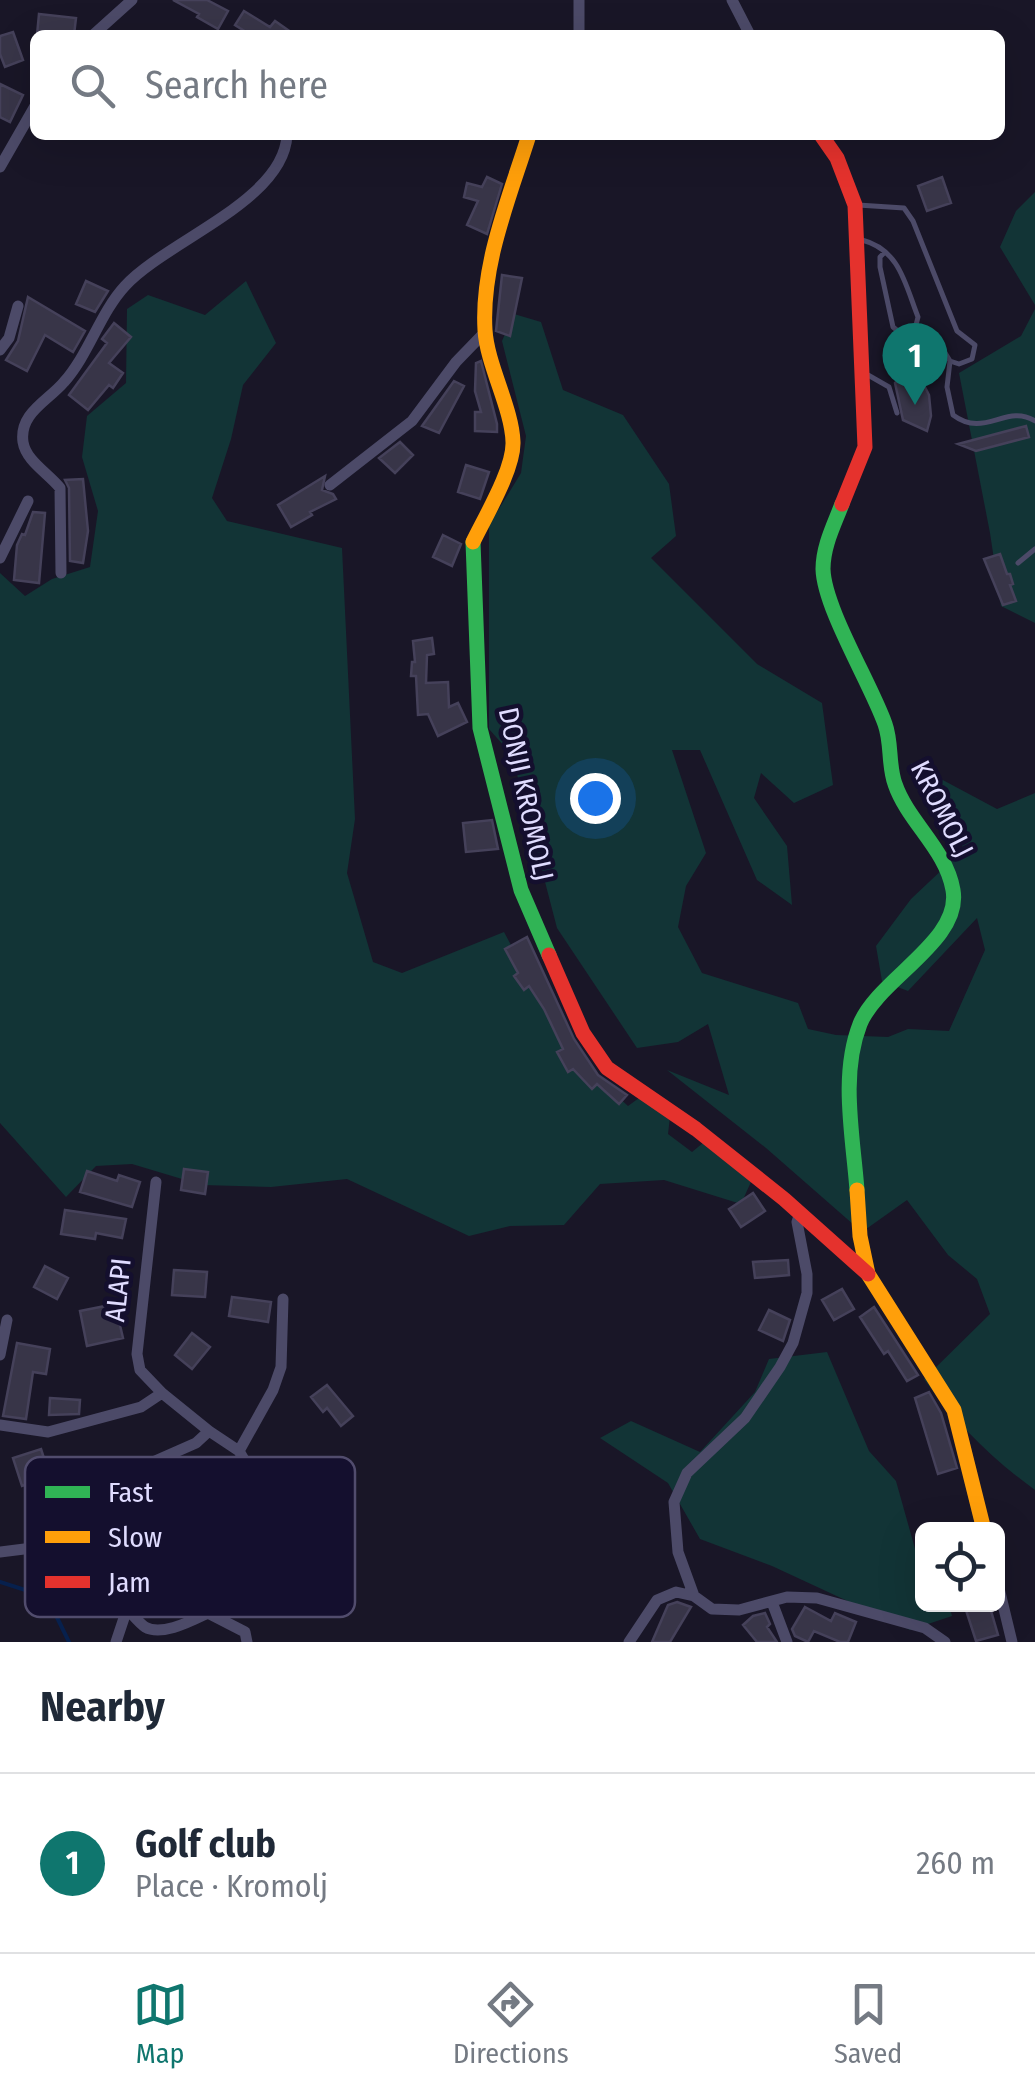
<!DOCTYPE html>
<meta charset="utf-8">
<style>
body{margin:0;font-family:"Fira Sans Condensed",sans-serif;background:#f2f2f3;color:#1f2937}
.controls{position:absolute;right:30px;bottom:30px;display:grid;overflow:hidden;border-radius:15px;box-shadow:0 10px 40px #0002}
.controls button{width:90px;height:90px;display:grid;place-items:center;padding:0;border:0;border-bottom:2px solid #e0e1e3;background:#fff;color:#1f2937;font:50px sans-serif}
.you{position:absolute;left:595px;top:798px;width:35px;height:35px;margin:-25px;border:8px solid #fff;border-radius:50%;background:#1a73e8;box-shadow:0 0 0 15px #1a73e833}
.badge{display:grid;place-items:center;width:65px;height:65px;border-radius:50%;background:#0f766e;color:#fff;font-size:32px;font-weight:700}
.pin{position:absolute;translate:-50% -82px;filter:drop-shadow(0 2px 5px #0008)}
.pin::after{content:'';position:absolute;top:52px;width:35px;height:30px;background:inherit;clip-path:polygon(0 0,100% 0,50% 100%)}
.list{margin:0;padding:0;list-style:none}
h2{display:flex;justify-content:space-between;align-items:center;height:130px;margin:0;padding:0 40px;font-size:42px}
h2 small{font-size:32px;font-weight:400;color:#747a83}
.list li{display:grid;grid-template-columns:65px 1fr auto;gap:30px;align-items:center;box-sizing:border-box;height:180px;padding:0 40px;border-top:2px solid #e0e1e3}
.list b{display:block;font-size:38px;white-space:nowrap}
.list p{margin:0;font-size:32px;white-space:nowrap;color:#747a83}
.list em{font-size:32px;font-style:normal;color:#747a83}
.icon{flex:none;width:55px;height:55px;fill:none;stroke:currentColor;stroke-width:2;stroke-linecap:round;stroke-linejoin:round}
.map{position:relative;flex:none;width:1035px;height:1642px;overflow:hidden}
.search{position:absolute;background:#fff;box-shadow:0 10px 40px #0002;left:30px;right:30px;top:30px;height:110px;display:flex;align-items:center;gap:25px;box-sizing:border-box;padding:0 35px;border-radius:15px;color:#747a83;font-size:38px}
.sheet{height:310px;background:#fff}
nav{display:flex;justify-content:space-around;align-items:center;box-sizing:border-box;height:140px;border-top:2px solid #e0e1e3;background:#fff;font-size:28px;color:#747a83}
nav a{display:grid;justify-items:center;gap:5px}
nav .on{color:#0f766e}
.map>svg:first-child{display:block}
.green{fill:#123436}
.lines{fill:none;stroke-linecap:round;stroke-linejoin:round}
.stream{stroke:#07204d;stroke-width:4}
.building{fill:#383548;stroke:#45415a;stroke-width:2.5}
.lane{stroke:#4c4a68;stroke-width:5}
.street{stroke:#4c4a68;stroke-width:11}
.fast{stroke:#30b455;stroke-width:15}
.slow{stroke:#ff9f0a;stroke-width:15}
.jam{stroke:#e5322d;stroke-width:15}
.labels{text-anchor:middle;dominant-baseline:central;stroke-width:9;stroke-linejoin:round;paint-order:stroke}
.street-label{font-size:28px;fill:#e0dcff;stroke:#140f2e}
.key{fill:#140f2e;stroke:#514c6d;stroke-width:2.5}
.key-label{font-size:28px;fill:#e0dcff}
</style>
<div class="map">
<svg width="1035" height="1642" viewBox="0 0 1035 1642">
<rect width="100%" height="100%" fill="#191627"/>
<path class="green" d="M1035,192v113l-35,-58 16,-36z
M246,281l30,62 -33,42 -12,54 -19,59 15,23 115,27 13,271 -8,54 26,89 29,11 102,-41 64,119 60,55 22,-16 21,18 -3,26 24,18 17,-14 46,35 -14,31 -77,-24 -64,4 -36,41 -54,1 -41,10 -122,-57 -76,8 -69,-2 -70,-21 -36,2 -30,31 -66,-74v-550l25,23 27,-17 38,-12 8,-56 -16,-54 5,-41 39,-33 1,-74 21,-14 57,20z
M1035,309v314l-34,-17 -11,-73 -31,-160 62,-37z
M514,314l27,8 22,68 60,25 46,69 7,52 -25,22 106,106 65,39 11,82 -39,18 -33,-30 -7,25 33,48 5,59 -35,-25 -57,-130h-28l34,103 -20,33 -8,41 24,46 96,30 10,26 28,6 52,2 20,-8 41,2 36,-81 -8,-32 -69,73 -26,-10 -6,-35 35,-47 53,-50 -28,-37 -25,-49 86,46 38,-16v697c-43,-31 -80,-68 -111,-111l66,-65 -13,-35 -29,-24 -41,-55 -45,32 -96,-84 -99,-78 62,25 -21,-71 -30,18 -41,6 -80,-120 -45,-173 -23,-26v-204l32,-52 5,-37 -24,-95z
M827,1352l42,99 27,30 23,82 3,1v40l27,1 3,11 -42,14 -138,-64 -72,-27 -32,-56 -68,-45 31,-17 69,31 55,-60 14,-33z"/>
<g class="lines">
<path class="stream" d="M0,1582l47,15 22,45"/>
</g>
<path class="building" d="M173,0h34l21,11 -10,18 -21,-12 2,-3z
M244,11l26,16 5,-6 20,14h-44l-16,-10z
M39,14l37,4 -2,17h-37z
M13,32l10,28 -18,7 -5,-13v-18z
M0,84l23,11 -13,27 -10,-5z
M487,177l15,7 -15,50 -20,-9 11,-24 -14,-4 3,-14 15,4z
M942,177l9,26 -24,8 -9,-25z
M502,275l20,3 -12,58 -14,-5z
M86,281l22,10 -13,21 -19,-8z
M28,297l57,34 -12,21 -28,-17 -18,36 -21,-11 12,-19z
M114,323l17,14 -22,26 14,10 -10,15 -4,-3 -21,25 -19,-15 38,-52 -5,-4z
M481,361l16,63v8l-22,-1v-19h6l-6,-21 1,-28z
M914,365l15,30 2,21 -4,15 -24,-11 -8,-37z
M454,381l10,5 -25,47 -17,-7z
M1026,426l3,11 -53,14 -18,-7z
M400,442l13,13 -18,18 -16,-15z
M466,465l23,7 -9,27 -22,-7z
M325,476l-3,14 11,4 3,5 -26,13 2,3 -21,12 -13,-22z
M83,479l5,52 -5,32 -13,-2 -1,-73 -4,-8z
M33,512l12,1 -6,70 -25,-3 3,-35 5,-11 3,1z
M443,535l18,9 -9,22 -19,-9z
M1000,554l7,20h3l3,10 -3,1 6,16 -13,4 -19,-46z
M432,638l2,16 -7,1 -1,28 22,-1 1,25 9,-4 9,19 -29,14 -10,-22 -10,1 -2,-39h-5l1,-14h3l-2,-21z
M492,820l6,29 -32,3 -3,-29z
M527,937l47,102 24,36 29,20 -8,9 -22,-20 -5,5 -19,-20 -5,3 -11,-20 6,-3 -19,-40 -15,-23 -5,4 -10,-14 4,-3 -13,-24z
M184,1169l24,3 -3,22 -24,-4z
M87,1171l30,10 2,-6 21,7 -8,25 -52,-15z
M753,1193l12,18 -24,16 -12,-18z
M65,1210l61,9 -4,19 -26,-5 -1,6 -34,-5z
M788,1260l1,15 -34,3 -2,-16z
M45,1266l23,12 -11,21 -23,-12z
M174,1270l33,2 -2,25 -33,-2z
M842,1289l12,20 -20,11 -12,-20z
M232,1297l39,5 -3,20 -39,-6z
M115,1304l8,34 -36,8 -7,-35z
M874,1307l44,68 -11,6 -19,-30 -4,3 -24,-37z
M769,1310l21,10 -7,21 -24,-11z
M192,1333l18,14 -18,22 -17,-14z
M17,1343l33,6 -4,25 -13,-2 -7,47 -23,-3z
M327,1385l26,31 -12,10 -14,-18 -4,4 -12,-15z
M929,1392l12,21 16,55 -19,6 -23,-76z
M50,1398l30,2 -1,14 -30,1z
M41,1449l9,28 -28,9 -9,-28z
M677,1602l14,5 -21,35h-18l16,-37z
M964,1604h25l9,31 -22,6z
M805,1607l26,14 4,-8 21,9 -8,20h-8l-26,-11 -6,11 -13,-6 -3,-7z
M765,1613l5,11 -3,3 10,15h-20l-14,-17 10,-9z"/>
<g class="lines">
<path class="lane" d="M858,205l46,3 9,13 44,110 18,14 -3,14 -13,5 -9,-3 -6,-10 -8,-2
M862,240c38,10 43,44 56,77l-2,8 -17,7 -6,-5 -13,-60v-10l5,-5
M950,361l-3,26 6,28c32,24 53,-12 82,6
M868,375l21,12 8,26
M1018,563l17,-14"/>
<path class="street" d="M579,0v35
M732,0l18,35
M93,35l39,-35
M0,167l35,-61
M0,350l9,-12 9,-32
M330,485l82,-64 44,-59 29,-30
M0,558l28,-57
M61,573l-1,-85c-12,-15 -34,-27 -37,-46 -4,-29 25,-41 41,-60 25,-28 36,-69 61,-96 41,-45 159,-85 162,-151
M0,1355l7,-35
M0,1425l48,7 93,-25 21,-14 -22,-23 -3,-16 19,-172
M209,1431l30,20 34,-61 8,-23 2,-68
M88,1541c-7,-16 -12,-35 -1,-50l109,-48 13,-12 -47,-38
M0,1552l88,-11 24,15 13,32 2,21 -11,33
M998,1584l14,58
M694,1596l-16,-44 -4,-50 13,-29 58,-55 35,-51 13,-24 14,-50v-19l-10,-52 3,-9
M772,1602l15,40
M127,1609c6,6 12,14 18,18 17,10 48,-7 63,-14l37,19 2,10
M208,1613l66,-87 3,-9 -38,-66
M629,1642l28,-42 19,-8 18,4 18,13 27,1 48,-13 30,1 108,30 20,14"/>
<path class="fast" d="M842,504c-8,21 -19,42 -19,65 1,39 48,115 62,155 7,19 3,41 10,60 13,38 51,65 58,106 9,51 -75,89 -93,134 -20,51 -7,112 -3,166
M473,542l7,186 41,162 28,65"/>
<path class="slow" d="M473,542c12,-25 41,-73 40,-100 -1,-34 -26,-77 -28,-112 -4,-66 25,-134 44,-195
M857,1190l3,46 8,38 86,136 30,120"/>
<path class="jam" d="M821,135l16,23 18,47 10,242 -23,57
M549,955l34,78 24,35 89,61 88,70 84,75"/>
</g>
<g class="labels">
<g class="street-label">
<text transform="translate(526 794) rotate(78)">DONJI KROMOLJ</text>
<text transform="translate(942 809) rotate(63)">KROMOLJ</text>
<text transform="translate(118 1290) rotate(-84)">ALAPI</text>
</g>
</g>
<rect x="25" y="1457" width="330" height="160" rx="15" class="key"/>
<rect x="45" y="1486" width="45" height="12" fill="#30b455"/>
<rect x="45" y="1531" width="45" height="12" fill="#ff9f0a"/>
<rect x="45" y="1576" width="45" height="12" fill="#e5322d"/>
<g class="key-label">
<text x="108" y="1502">Fast</text>
<text x="108" y="1547">Slow</text>
<text x="108" y="1592">Jam</text>
</g>
</svg>
<div class="controls">
<button><svg class="icon" aria-label="locate" viewBox="0 0 24 24"><circle cx="12" cy="12" r="6"/><path d="M12 2v4M12 18v4M2 12h4M18 12h4"/></svg></button>
</div>
<div class="you"></div>
<div class="pin badge" style="left:915px;top:405px">1</div>
<div class="search"><svg class="icon" aria-label="search" viewBox="0 0 24 24"><circle cx="10" cy="10" r="6"/><path d="M15 15l6 6"/></svg>Search here</div>
</div>
<section class="sheet">
<h2>Nearby<small></small></h2>
<ul class="list">
<li><span class="badge">1</span><div><b>Golf club</b><p>Place · Kromolj</p></div><em>260 m</em></li>
</ul>
</section>
<nav>
<a class="on"><svg class="icon" aria-label="map" viewBox="0 0 24 24"><path d="M3 6l6-2 6 2 6-2v14l-6 2-6-2-6 2zM9 4v14M15 6v14"/></svg>Map</a>
<a><svg class="icon" aria-label="directions" viewBox="0 0 24 24"><path d="M12 3l9 9-9 9-9-9zM9 14v-3h6M13 9l2 2-2 2"/></svg>Directions</a>
<a><svg class="icon" aria-label="saved" viewBox="0 0 24 24"><path d="M7 4h10v16l-5-4-5 4z"/></svg>Saved</a>
</nav>
